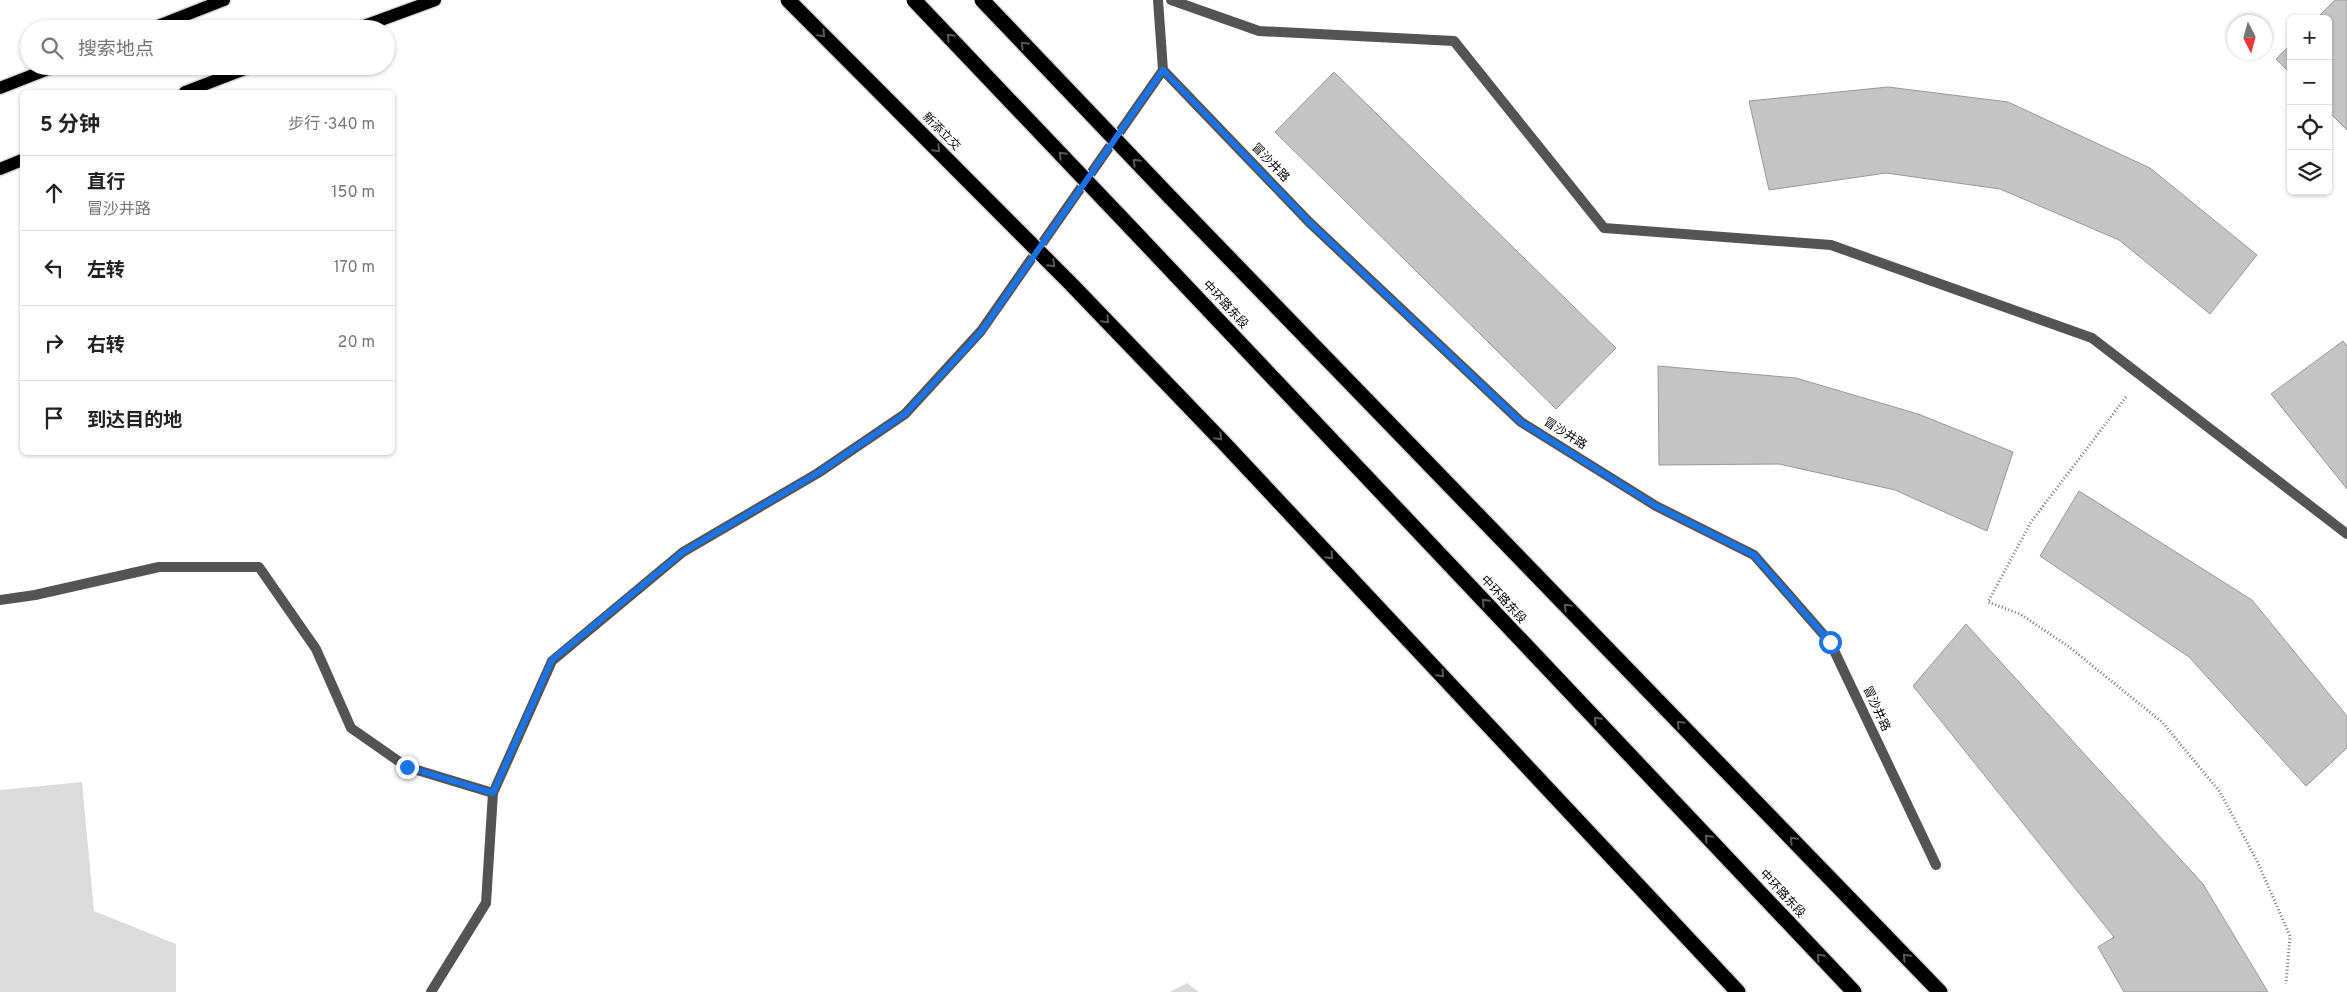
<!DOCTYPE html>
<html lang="zh">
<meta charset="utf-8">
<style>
body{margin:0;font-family:Overpass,"Noto Sans SC",sans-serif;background:#f2f2f2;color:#222}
.controls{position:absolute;right:15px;top:15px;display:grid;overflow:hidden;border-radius:8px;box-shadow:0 1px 4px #0004}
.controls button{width:45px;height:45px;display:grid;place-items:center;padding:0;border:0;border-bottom:1px solid #e0e0e0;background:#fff;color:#222;font:25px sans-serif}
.compass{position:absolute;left:2227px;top:15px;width:45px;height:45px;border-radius:50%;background:#fff;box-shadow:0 1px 4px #0004;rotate:174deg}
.stop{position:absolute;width:15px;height:15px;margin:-11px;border:4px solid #1a73e8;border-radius:50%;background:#fff}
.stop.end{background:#1a73e8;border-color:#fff;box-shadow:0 1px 5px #0008}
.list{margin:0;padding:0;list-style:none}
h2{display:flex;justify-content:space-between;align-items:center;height:65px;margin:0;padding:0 20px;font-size:21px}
h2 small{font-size:16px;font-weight:400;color:#767676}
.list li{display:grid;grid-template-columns:32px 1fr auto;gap:15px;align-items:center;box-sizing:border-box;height:75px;padding:0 20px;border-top:1px solid #e0e0e0}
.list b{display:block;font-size:19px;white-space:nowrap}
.list p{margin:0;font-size:16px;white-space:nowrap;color:#767676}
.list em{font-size:16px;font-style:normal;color:#767676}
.icon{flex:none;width:28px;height:28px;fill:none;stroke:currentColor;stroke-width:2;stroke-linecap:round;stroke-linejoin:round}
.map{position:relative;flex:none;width:2347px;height:992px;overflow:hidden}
.search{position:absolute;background:#fff;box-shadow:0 1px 4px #0004;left:20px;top:20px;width:375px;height:55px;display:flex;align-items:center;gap:12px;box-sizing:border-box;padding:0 18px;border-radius:28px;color:#767676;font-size:19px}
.panel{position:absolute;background:#fff;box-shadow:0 1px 4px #0004;left:20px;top:90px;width:375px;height:365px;border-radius:8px}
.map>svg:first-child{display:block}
.green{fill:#dbdbdb}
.building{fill:#c4c4c4;stroke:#989898}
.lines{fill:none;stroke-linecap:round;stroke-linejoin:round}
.primary-casing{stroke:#dbdbdb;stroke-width:15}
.highway-casing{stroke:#dbdbdb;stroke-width:18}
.path{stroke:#767676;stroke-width:3;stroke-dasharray:1 2.5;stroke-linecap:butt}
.street{stroke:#545454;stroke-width:10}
.primary{stroke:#000;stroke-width:12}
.highway{stroke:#000;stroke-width:15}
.highway-bridge-casing{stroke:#dbdbdb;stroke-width:18;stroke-linecap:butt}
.highway-bridge{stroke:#000;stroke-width:15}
.oneway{stroke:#595959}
.route{stroke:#1a73e8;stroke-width:6}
.labels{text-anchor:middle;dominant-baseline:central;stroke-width:5;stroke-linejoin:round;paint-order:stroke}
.street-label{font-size:12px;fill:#000;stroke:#fff}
</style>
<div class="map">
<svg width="2347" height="992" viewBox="0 0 2347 992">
<rect width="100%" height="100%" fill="#fff"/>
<path class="green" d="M82,782l12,129 82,33v48h-176v-202z
M1187,983l12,9h-29z"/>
<path class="building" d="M2335,0h12v130l-19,-19v-92h-12z
M2291,44v30l-15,-15z
M1334,72l282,276 -60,61 -281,-277z
M1888,87l120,15 142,66 107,87 -47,59 -91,-74 -119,-51 -114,-16 -117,17 -20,-89z
M2343,341l4,5v143l-76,-95z
M1658,366l138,12 122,36 95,38 -26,79 -92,-41 -116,-26 -120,1z
M2079,491l173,109 95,116v32l-41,38 -117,-129 -149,-101z
M1966,624l237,260 65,108h-144l-26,-45 16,-10 -201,-251z"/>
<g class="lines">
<defs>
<path id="primary" d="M150,29l74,-29
M356,29l79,-29
M0,88l56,-22
M185,92l68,-26
M0,169l22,-9"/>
<path id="highway" d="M1170,197l770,795
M1131,228l723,764
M1072,285l151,157 515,550"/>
</defs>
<use href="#primary" class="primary-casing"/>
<use href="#highway" class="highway-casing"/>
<path class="path" d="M2126,397l-95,125 -43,80 32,12 48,32 94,76 58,70 38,71 32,73 -4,48"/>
<path class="street" d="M1158,0l5,70 146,152 212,200 135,84 98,49 76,87 106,223
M1171,0l88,31 195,10 150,187 227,17 261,93 255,196
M0,600l35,-5 124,-28h100l57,82 35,79 56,39 86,26
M431,992l55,-89 7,-110 59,-132 131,-109 135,-79 87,-59 76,-83 182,-261"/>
<use href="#primary" class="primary"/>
<use href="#highway" class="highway"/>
<defs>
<path id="highway-bridge" d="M788,0l284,285
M914,0l217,228
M982,0l188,197"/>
</defs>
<use href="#highway-bridge" class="highway-bridge-casing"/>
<use href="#highway-bridge" class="highway-bridge"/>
</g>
<defs><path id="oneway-chevron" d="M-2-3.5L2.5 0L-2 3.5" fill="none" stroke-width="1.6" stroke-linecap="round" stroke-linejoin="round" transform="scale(1.25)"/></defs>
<g class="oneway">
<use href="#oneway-chevron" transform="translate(822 34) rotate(45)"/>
<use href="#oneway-chevron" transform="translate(950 37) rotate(-134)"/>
<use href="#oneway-chevron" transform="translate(1024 45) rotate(-133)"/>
<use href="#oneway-chevron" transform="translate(937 149) rotate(45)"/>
<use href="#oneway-chevron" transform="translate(1062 155) rotate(-134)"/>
<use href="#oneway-chevron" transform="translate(1136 162) rotate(-134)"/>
<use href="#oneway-chevron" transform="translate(1052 264) rotate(45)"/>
<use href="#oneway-chevron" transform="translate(1106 320) rotate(46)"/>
<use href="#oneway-chevron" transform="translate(1219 437) rotate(46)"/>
<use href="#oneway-chevron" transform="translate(1330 556) rotate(47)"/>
<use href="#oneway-chevron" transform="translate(1485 602) rotate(-133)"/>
<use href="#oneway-chevron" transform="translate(1567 607) rotate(-134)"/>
<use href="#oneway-chevron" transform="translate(1441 674) rotate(47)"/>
<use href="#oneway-chevron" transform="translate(1597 720) rotate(-133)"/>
<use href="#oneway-chevron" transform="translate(1680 724) rotate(-134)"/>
<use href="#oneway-chevron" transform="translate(1708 838) rotate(-133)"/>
<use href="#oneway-chevron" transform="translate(1793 840) rotate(-134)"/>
<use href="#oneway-chevron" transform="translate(1820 957) rotate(-133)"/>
<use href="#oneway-chevron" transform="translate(1906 957) rotate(-134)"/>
</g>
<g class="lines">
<path class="route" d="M407,767l86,26 59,-133 131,-108 135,-79 87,-59 76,-82 182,-262 146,152 212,200 135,84 98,49 76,87"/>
</g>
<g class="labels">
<g class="street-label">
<text transform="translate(941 132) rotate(45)">新添立交</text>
<text transform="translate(1270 163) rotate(46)">冒沙井路</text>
<text transform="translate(1225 305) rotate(47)">中环路东段</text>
<text transform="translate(1565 434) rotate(32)">冒沙井路</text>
<text transform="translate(1503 600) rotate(47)">中环路东段</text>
<text transform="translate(1876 709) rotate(65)">冒沙井路</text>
<text transform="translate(1782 894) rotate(47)">中环路东段</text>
</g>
</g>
</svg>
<div class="controls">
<button>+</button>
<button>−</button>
<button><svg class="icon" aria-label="locate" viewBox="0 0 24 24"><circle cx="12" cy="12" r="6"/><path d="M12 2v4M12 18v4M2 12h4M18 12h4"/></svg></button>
<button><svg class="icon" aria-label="layers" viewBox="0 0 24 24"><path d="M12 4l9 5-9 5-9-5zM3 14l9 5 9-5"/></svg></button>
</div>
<svg class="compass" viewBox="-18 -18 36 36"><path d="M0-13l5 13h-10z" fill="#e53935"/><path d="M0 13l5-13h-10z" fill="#767676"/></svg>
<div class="stop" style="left:1830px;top:642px"></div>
<div class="stop end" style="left:407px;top:767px"></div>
<div class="search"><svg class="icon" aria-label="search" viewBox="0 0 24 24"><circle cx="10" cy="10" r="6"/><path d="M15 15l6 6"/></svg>搜索地点</div>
<section class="panel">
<h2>5 分钟<small>步行 · 340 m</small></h2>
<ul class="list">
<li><svg class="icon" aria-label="ahead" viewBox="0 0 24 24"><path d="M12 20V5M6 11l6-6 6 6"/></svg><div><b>直行</b><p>冒沙井路</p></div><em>150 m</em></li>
<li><svg class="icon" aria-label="left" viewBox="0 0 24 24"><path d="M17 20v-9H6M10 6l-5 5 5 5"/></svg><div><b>左转</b></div><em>170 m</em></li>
<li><svg class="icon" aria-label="right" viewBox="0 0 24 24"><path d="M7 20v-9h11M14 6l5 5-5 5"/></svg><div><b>右转</b></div><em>20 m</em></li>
<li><svg class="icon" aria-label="arrive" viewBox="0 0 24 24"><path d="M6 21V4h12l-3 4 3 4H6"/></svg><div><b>到达目的地</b></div></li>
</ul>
</section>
</div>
